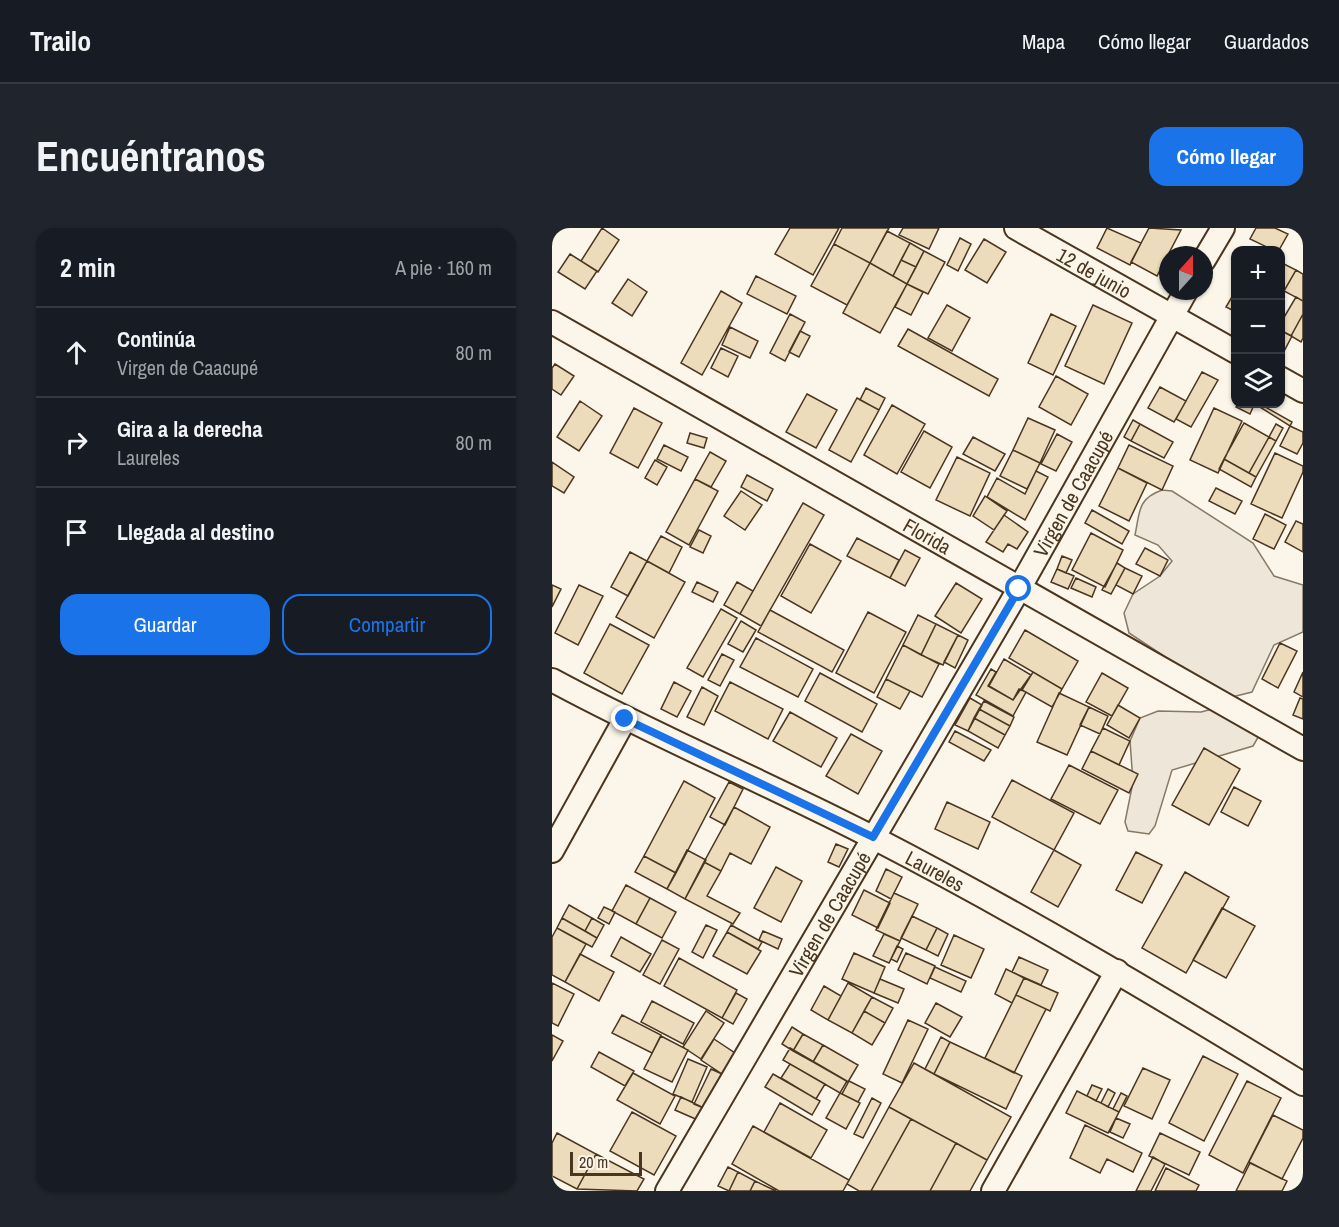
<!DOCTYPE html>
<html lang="es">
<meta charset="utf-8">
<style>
body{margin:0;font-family:"Archivo Narrow",sans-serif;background:#20242c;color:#f1f3f6}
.controls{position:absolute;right:18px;top:18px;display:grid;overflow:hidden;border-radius:12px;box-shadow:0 2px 4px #0004}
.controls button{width:54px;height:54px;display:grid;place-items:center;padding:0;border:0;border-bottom:2px solid #363941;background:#171b24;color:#f1f3f6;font:30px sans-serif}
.compass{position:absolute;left:607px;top:18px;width:54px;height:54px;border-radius:50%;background:#171b24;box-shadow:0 2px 4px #0004;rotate:21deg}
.scale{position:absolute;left:18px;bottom:15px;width:72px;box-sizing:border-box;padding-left:6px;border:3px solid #4a3520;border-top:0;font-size:16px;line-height:21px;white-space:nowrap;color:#4a3520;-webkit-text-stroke:4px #fbf6e9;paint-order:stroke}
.stop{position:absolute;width:18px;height:18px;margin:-14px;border:4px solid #1a73e8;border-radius:50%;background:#fff}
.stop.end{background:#1a73e8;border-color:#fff;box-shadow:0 2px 6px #0008}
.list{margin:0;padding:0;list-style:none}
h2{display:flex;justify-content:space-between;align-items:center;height:78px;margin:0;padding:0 24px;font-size:26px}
h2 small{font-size:20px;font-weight:400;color:#9ea1a6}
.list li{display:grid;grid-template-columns:39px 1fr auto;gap:18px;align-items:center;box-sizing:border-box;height:90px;padding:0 24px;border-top:2px solid #363941}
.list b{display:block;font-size:22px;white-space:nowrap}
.list p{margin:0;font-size:20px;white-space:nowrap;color:#9ea1a6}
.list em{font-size:20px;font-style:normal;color:#9ea1a6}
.actions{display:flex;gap:12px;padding:18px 24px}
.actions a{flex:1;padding:14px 0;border:2px solid #1a73e8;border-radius:18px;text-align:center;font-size:21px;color:#1a73e8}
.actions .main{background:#1a73e8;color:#fff}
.icon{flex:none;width:33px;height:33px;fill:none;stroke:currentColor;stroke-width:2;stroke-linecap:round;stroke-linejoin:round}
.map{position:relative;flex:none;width:751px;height:963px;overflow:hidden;border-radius:18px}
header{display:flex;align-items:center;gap:36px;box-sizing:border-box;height:84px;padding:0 30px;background:#171b24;border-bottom:2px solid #363941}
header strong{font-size:28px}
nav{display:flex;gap:33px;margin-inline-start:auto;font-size:21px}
.intro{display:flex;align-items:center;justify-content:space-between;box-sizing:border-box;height:144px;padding:0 36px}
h1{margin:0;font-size:42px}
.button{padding:15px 27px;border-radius:18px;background:#1a73e8;color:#fff;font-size:21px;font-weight:700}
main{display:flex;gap:36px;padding:0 36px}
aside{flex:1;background:#171b24;border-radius:18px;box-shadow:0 2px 4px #0004}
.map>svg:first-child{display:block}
.green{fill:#ede6d9;stroke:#887966;stroke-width:1.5}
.building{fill:#ecdcbc;stroke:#4a3520;stroke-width:1.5}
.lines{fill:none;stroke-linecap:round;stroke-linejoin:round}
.street-casing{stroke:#4a3520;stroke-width:26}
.street{stroke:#fbf6e9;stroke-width:22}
.route{stroke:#1a73e8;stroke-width:8}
.labels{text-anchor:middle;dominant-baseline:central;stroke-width:4.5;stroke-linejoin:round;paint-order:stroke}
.street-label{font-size:20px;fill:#4a3520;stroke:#fbf6e9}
</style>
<header>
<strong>Trailo</strong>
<nav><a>Mapa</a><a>Cómo llegar</a><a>Guardados</a></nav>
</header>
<div class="intro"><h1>Encuéntranos</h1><a class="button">Cómo llegar</a></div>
<main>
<aside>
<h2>2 min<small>A pie · 160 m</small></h2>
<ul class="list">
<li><svg class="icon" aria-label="ahead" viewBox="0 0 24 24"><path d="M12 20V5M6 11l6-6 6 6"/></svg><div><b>Continúa</b><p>Virgen de Caacupé</p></div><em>80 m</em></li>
<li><svg class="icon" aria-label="right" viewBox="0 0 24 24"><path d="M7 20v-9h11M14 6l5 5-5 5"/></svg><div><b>Gira a la derecha</b><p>Laureles</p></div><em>80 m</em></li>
<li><svg class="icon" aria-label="arrive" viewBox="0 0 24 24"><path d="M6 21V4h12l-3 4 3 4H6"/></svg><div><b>Llegada al destino</b></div></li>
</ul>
<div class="actions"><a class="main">Guardar</a><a>Compartir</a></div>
</aside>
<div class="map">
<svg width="751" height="963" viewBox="0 0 751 963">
<rect width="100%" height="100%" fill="#fbf6e9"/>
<path class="green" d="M610,262l10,1 81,52 21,33 29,9v47l-29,13 -22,47 -20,5 -9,-2 -94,-62 -5,-20 9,-19 27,-18 12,-15 -14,-16 -23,-10c5,-23 2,-36 27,-45z
M683,475l28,26 -10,17 -81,24 -17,56 -6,8 -21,-3 -3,-9 8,-40 -3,-41 10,-23 18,-7 43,1z"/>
<path class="building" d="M50,0l17,12 -21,32 -17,-11z
M238,0h49l-26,47 -38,-21z
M290,0h47l-19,35 -36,-19z
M351,0h36l-10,21 -30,-14z
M555,0l34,15 -11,22 -33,-17z
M597,0l32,2 -24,46 -26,-14z
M704,0h19l13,6 -9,16h-6l-23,-11z
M335,3l23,12 -17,33 -23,-13z
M408,10l11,6 -13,27 -11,-6z
M432,11l22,13 -19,31 -22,-13z
M358,15l14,8 -8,16 -15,-7z
M282,16l36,19 -23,42 -36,-19z
M372,23l21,11 -17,32 -21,-10z
M18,26l27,17 -12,18 -27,-17z
M349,32l15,7 -9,17 -14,-8z
M728,34l16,8 -12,21 -4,-2z
M318,35l37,21 -27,49 -37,-20z
M744,42l7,4v27l-19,-10z
M204,48l40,20 -9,18 -40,-20z
M76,51l19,13 -15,24 -20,-13z
M355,56l16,8 -12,23 -16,-8z
M684,62v22l-10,-5z
M169,63l21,12 -40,72 -21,-12z
M744,69l7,4v13l-12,22 -11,-6v-6z
M395,77l23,13 -18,33 -24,-13z
M541,77l39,18 -28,61 -39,-18z
M238,86l15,8 -20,39 -15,-8z
M499,86l25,12 -23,49 -25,-12z
M751,86v24l-2,4 -10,-6z
M178,99l28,14 -8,17 -28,-13z
M356,101l90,50 -9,17 -91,-50z
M728,102l12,6 -11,21h-1z
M248,103l10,5 -11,21 -10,-5z
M169,120l17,8 -10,21 -17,-9z
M3,136l19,12 -13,19 -9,-6v-21z
M650,144l16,8 -27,47 -15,-8z
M504,148l32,18 -17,31 -32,-18z
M608,159l26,14 -12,21 -26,-14z
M314,160l19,10 -6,12 -19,-10z
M255,166l30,16 -21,38 -30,-16z
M305,170l22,12 -28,52 -22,-12z
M28,173l22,15 -23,35 -22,-14z
M686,176h13l3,1 -4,9 -14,-7z
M703,176h5l32,18 -2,4z
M340,177l33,19 -28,50 -33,-19z
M82,180l28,15 -24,45 -28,-15z
M662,180l28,13 -24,52 -28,-13z
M476,190l27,12 -15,33 -27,-13z
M581,192l7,4 -9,17 -7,-4z
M692,195l25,14 -20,36 -25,-14z
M588,196l33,18 -9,16 -33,-17z
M724,196l7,4 -7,13 -7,-4z
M738,198l13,6v11l-6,11 -17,-8z
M372,203l28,16 -22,41 -29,-16z
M138,205l17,5 -3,10 -17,-5z
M505,206l15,8 -16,29 -15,-7z
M421,209l32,17 -10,17 -32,-17z
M717,209l7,4 -20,36 -7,-4z
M112,217l24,12 -7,14 -24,-12z
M577,217l44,21 -11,24 -44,-22z
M461,222l27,13 -13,26 -27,-13z
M158,224l16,9 -15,26 -16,-8z
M723,225l28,13v6l-21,46 -31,-14z
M405,229l33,16 -20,43 -34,-16z
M672,231l32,18 -5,10 -32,-18z
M103,232l12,7 -10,18 -12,-7z
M0,234l22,15 -10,16 -12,-7z
M566,240l29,15 -18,38 -30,-15z
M484,243l12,6 -23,43 -38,-23 10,-19 28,16z
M195,247l26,14 -6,12 -26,-14z
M143,251l23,12 -29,54 -23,-13z
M664,260l26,13 -7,13 -26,-13z
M189,263l21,14 -17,25 -21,-14z
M433,268l22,15 -13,19 -21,-14z
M251,275l21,12 -63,111 -21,-12z
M540,282l37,21 -7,13 -37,-21z
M713,286l21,11 -12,24 -21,-10z
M452,287l24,17 -11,17 -9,-5 -5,8 -17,-10z
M744,293l7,3v28l-18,-10z
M147,302l12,6 -8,17 -13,-6z
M539,305l32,17 -18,37 -33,-17z
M109,308l21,11 -13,26 -22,-12z
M305,310l42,22 -9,18 -43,-22z
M258,316l31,17 -30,52 -30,-17z
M593,320l23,12 -8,16 -24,-12z
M353,322l15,8 -15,28 -15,-8z
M78,324l17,9 -19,35 -17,-9z
M510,328l10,4 -6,13 -9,-4z
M95,333l38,21 -31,56 -38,-21z
M565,335l8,5 -14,26 -9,-4z
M573,340l17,8 -9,18 -17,-9z
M505,341l17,7 -6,13 -17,-7z
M524,350l20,9 -4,10 -21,-9z
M145,354l21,10 -5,10 -21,-10z
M185,354l16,9 -13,23 -16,-9z
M404,355l26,16 -21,34 -26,-17z
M0,357l9,4 -9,18z
M27,357l24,11 -25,49 -23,-12z
M169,381l16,9 -34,59 -16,-9z
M218,382l74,40 -12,22 -74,-40z
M316,384l38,20 -32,61 -38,-20z
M366,387l18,9 -15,31 -18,-10z
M189,393l15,9 -13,22 -15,-8z
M58,396l39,21 -27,49 -38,-21z
M384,396l22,11 -15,30 -22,-10z
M473,402l53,31 -16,28 -53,-31z
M406,407l10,5 -13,28 -11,-6z
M204,410l57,31 -15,28 -58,-30z
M728,415l17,8 -19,37 -16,-9z
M351,417l36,19 -17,33 -36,-18z
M170,426l12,6 -14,26 -12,-6z
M452,431l27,16 -18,25 -24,-14z
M439,441l5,3 -8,14 25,14 6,-11 7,3 -13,24 -37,-21z
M481,444l29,17 -10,18 -30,-17z
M751,444v25l-9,-5z
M268,445l57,31 -15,28 -57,-31z
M550,445l26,15 -16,28 -26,-14z
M334,451l24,12 -10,18 -23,-12z
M122,454l17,9 -14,26 -16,-8z
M178,454l53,27 -15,30 -53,-28z
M150,459l16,9 -14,29 -17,-8z
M507,465l30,14 -22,48 -30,-13z
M418,470l12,7 -14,26 -13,-6z
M748,470l3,1v20l-10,-4z
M432,473l30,16 -4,9 -31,-17z
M566,477l22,13 -11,20 -22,-13z
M537,479l19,9 -8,18 -20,-9z
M427,481l31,17 -5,9 -31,-17z
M238,484l47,26 -16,29 -48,-26z
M422,490l31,17 -7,13 -30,-17z
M551,500l27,13 -11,24 -28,-14z
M403,503l36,19 -7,11 -35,-19z
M299,506l31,17 -24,43 -32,-18z
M652,520l36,21 -31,56 -37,-20z
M539,523l47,23 -9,19 -47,-24z
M517,537l49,25 -18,34 -49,-25z
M460,552l62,33 -20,37 -62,-33z
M132,553l31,17 -39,75 -32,-17z
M177,554l14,7 -18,36 -15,-8z
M682,559l27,14 -13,25 -27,-14z
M395,574l43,20 -12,27 -43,-20z
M182,579l36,20 -19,37 -21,-11 -9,18 -17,-9z
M284,616l12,5 -9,18 -11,-5z
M135,622l19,10 -21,39 -18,-10z
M502,622l27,15 -23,42 -27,-15z
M584,624l26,13 -20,38 -26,-13z
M92,628l32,17 -9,16 -32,-17z
M152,634l17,9 -14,25 33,17 -7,11 -48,-25z
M224,639l26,14 -21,41 -27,-14z
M334,641l16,8 -11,22 -15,-8z
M633,644l44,25 -43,76 -44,-25z
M74,657l24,13 -14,26 -24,-13z
M312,662l26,13 -12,25 -26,-13z
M342,665l24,11 -18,37 -24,-11z
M98,670l26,14 -14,26 -26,-14z
M17,677l23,13 -7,13 -23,-13z
M52,679l11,5 -6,12 -11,-6z
M670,680l33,18 -29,52 -33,-18z
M360,688l25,12 -11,22 -25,-12z
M10,690l35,20 -5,9 -35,-19z
M40,690l12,7 -7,13 -12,-7z
M154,697l11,5 -14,28 -11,-6z
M179,697l31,17 -4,7 -31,-17z
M5,700l29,16 -21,38 -13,-7v-38z
M385,700l11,6 -10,22 -12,-6z
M211,703l19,8 -4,10 -19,-9z
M175,704l34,19 -14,23 -34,-18z
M332,706l16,7 -11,22 -16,-7z
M402,707l30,14 -13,29 -30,-13z
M69,709l30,17 -11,18 -29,-16z
M110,712l17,9 -19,35 -17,-9z
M345,718l6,3 -6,13 -6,-3z
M302,725l31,14 -11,26 -32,-14z
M354,725l29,13 -8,18 -29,-14z
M28,726l34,18 -15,29 -34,-19z
M467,729l29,13 -7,15 -29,-13z
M127,730l58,32 -15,28 -58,-32z
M383,739l31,14 -5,11 -31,-14z
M454,741l18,9 -12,25 -17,-9z
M472,750l34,15 -8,18 -34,-16z
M328,751l24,10 -6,14 -24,-10z
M0,755l22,11 -16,32 -6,-3z
M296,755l24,14 -20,36 -24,-13z
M272,758l17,10 -13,24 -17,-10z
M184,765l11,6 -14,25 -11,-6z
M464,767l30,14 -32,64 -29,-15z
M320,769l21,11 -8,15 -21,-12z
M100,773l42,22 -11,21 -42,-22z
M384,775l26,14 -12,20 -25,-14z
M154,783l18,12 -23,36 -18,-12z
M312,783l21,12 -13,22 -20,-12z
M70,787l39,20 -9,18 -40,-20z
M356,792l20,9 -26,54 -19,-9z
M240,799l11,7 -10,17 -11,-7z
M251,806l20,11 -10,17 -20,-11z
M0,807l11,6 -11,20z
M109,808l27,14 -16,32 -28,-13z
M389,809l9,5 -16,32 -9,-5z
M162,811l21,14 -13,21 -21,-14z
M398,814l72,34 -16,33 -72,-35z
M271,817l35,20 -10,17 -35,-20z
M238,820l57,33 -7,12 -57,-33z
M47,824l35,19 -9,15 -34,-19z
M651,828l35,18 -34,67 -35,-18z
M136,831l19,8 -15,35 -19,-8z
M362,835l97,54 -24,43 -98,-53z
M238,836l35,20 -9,15 -35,-21z
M591,840l27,12 -18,39 -28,-13z
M159,841l11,5 -16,35 -12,-5z
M81,845l42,23 -15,28 -43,-24z
M221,846l47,27 -8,14 -47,-28z
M297,853l16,8 -7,13 -16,-8z
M695,853l34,17 -38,75 -34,-18z
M540,857l10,4 -6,12 -9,-5z
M556,861l7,4 -7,14 -7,-4z
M525,863l42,21 -11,21 -42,-20z
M288,865l20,10 -14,26 -20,-11z
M569,865l6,3 -8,16 -6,-3z
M129,869l25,12 -6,12 -25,-11z
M320,870l9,5 -18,35 -9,-4z
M228,875l47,27 -16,28 -47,-26z
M337,879l22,12 -40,72h-12l-12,-7z
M80,884l44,24 -22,39 -44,-24z
M721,887l30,15v8l-21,41 -33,-17z
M564,890l14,6 -7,14 -13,-6z
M359,891l45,24 -26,48h-59z
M533,897l57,28 -9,19 -26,-13 -7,14 -30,-15z
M201,898l96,54 -6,11h-64l-47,-27z
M5,905l39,21 -19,35 -25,-13v-33z
M608,905l40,19 -11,23 -40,-19z
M404,915l31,17 -17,31h-40z
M44,926l48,25 -7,12 -60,-2z
M601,929l12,7 -14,27h-15z
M698,935l37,18 -5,10h-46z
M176,939l10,5 -9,19 -11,-5z
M614,940l33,17 -3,6h-41z
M186,944l17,9 -5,10h-21z
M203,953l21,10h-26z"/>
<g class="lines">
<defs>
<g id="street">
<path id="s1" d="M464,0l220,124"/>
<path d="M652,32l19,-32"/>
<path id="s2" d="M0,94l751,427"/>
<path d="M728,150l23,13"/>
<path id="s3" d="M0,452c105,57 216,103 322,158 147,76 288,160 429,246"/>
<path d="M0,623l73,-132"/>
<path id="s4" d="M115,963l352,-602 167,-298"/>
<path d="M441,963l124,-220"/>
</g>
</defs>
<use href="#street" class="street-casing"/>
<use href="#street" class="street"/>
</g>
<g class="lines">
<path class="route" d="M73,491l248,118 146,-248"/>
</g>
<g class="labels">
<g class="street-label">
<text stroke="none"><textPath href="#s1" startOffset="90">12 de junio</textPath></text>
<text stroke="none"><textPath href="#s4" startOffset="807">Virgen de Caacupé</textPath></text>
<text stroke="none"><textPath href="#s2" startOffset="432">Florida</textPath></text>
<text stroke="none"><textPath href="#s3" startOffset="428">Laureles</textPath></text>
<text stroke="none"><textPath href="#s4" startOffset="321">Virgen de Caacupé</textPath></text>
</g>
</g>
</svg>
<div class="controls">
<button>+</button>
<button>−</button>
<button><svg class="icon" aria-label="layers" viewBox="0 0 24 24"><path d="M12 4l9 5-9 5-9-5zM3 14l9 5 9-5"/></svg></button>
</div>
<svg class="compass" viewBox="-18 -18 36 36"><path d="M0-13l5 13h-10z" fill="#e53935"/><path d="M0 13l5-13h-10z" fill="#9ea1a6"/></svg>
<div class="scale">20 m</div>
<div class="stop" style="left:467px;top:361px"></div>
<div class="stop end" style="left:73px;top:491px"></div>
</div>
</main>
